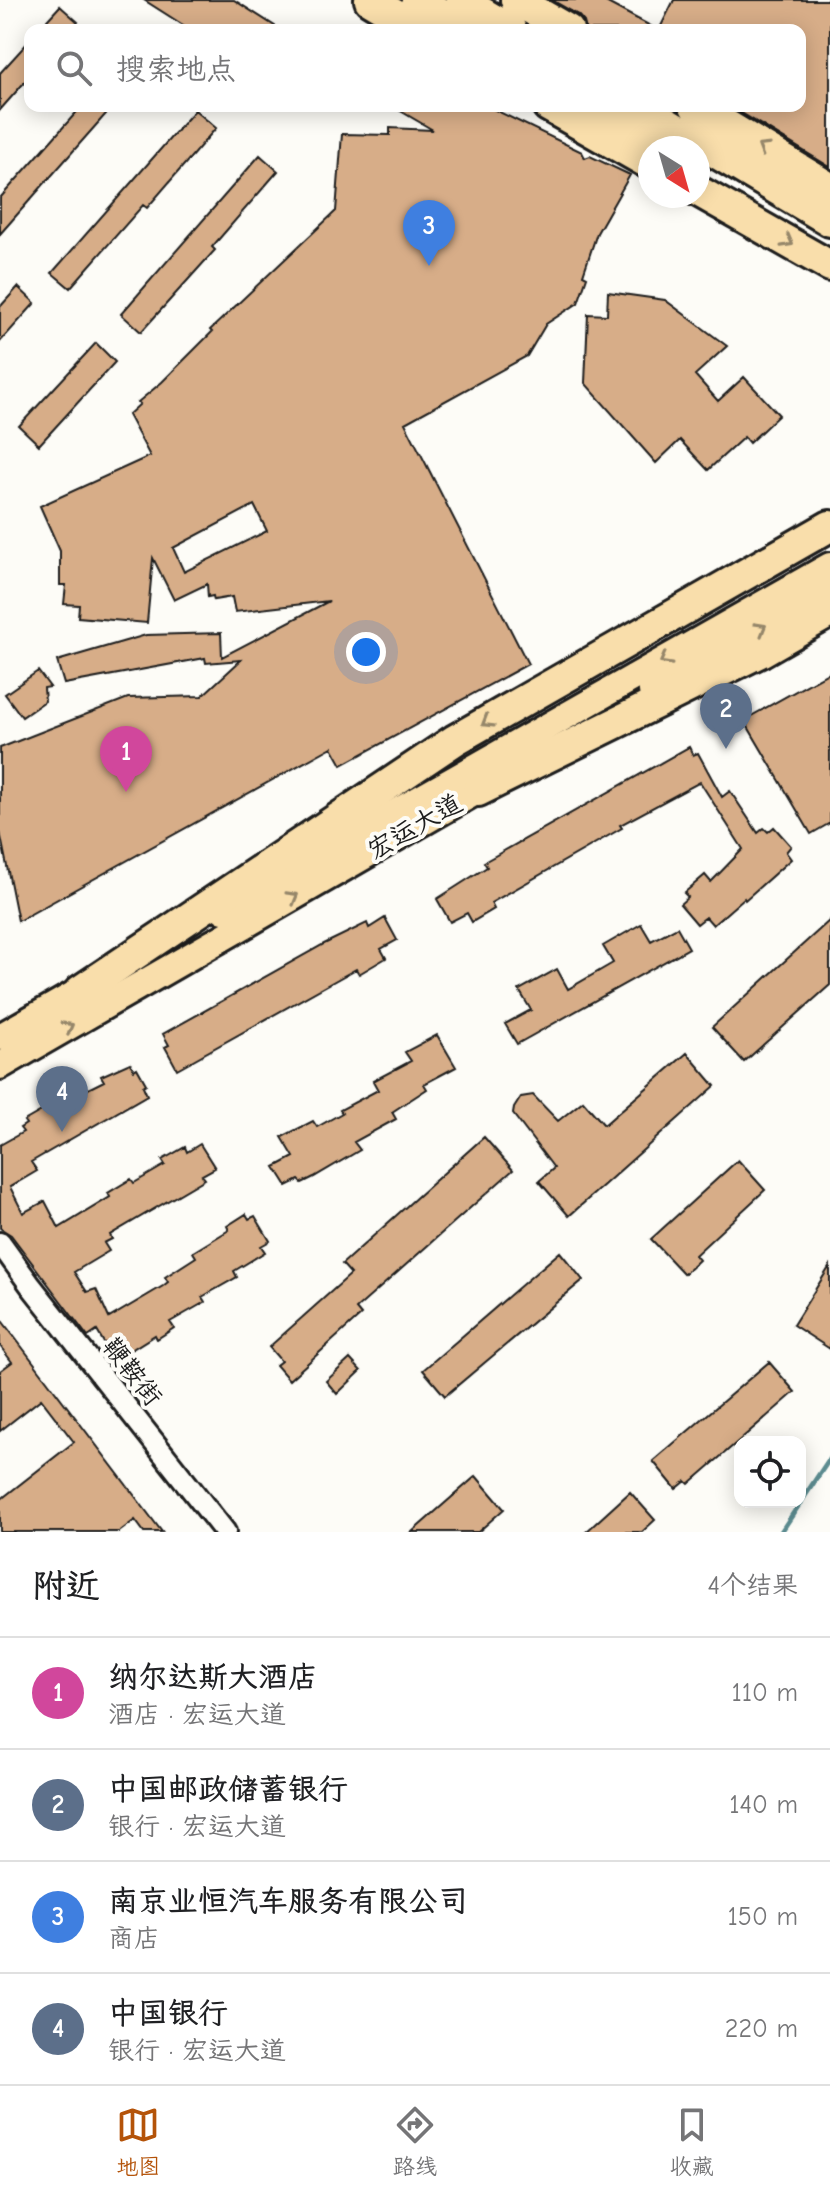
<!DOCTYPE html>
<html lang="zh">
<meta charset="utf-8">
<style>
body{margin:0;font-family:"Comic Neue","LXGW WenKai TC",sans-serif;background:#f6f6f6;color:#202124}
.controls{position:absolute;right:24px;bottom:24px;display:grid;overflow:hidden;border-radius:16px;box-shadow:0 4px 20px #0003}
.controls button{width:72px;height:72px;display:grid;place-items:center;padding:0;border:0;border-bottom:2px solid #e0e0e0;background:#fff;color:#202124;font:40px sans-serif}
.compass{position:absolute;left:638px;top:136px;width:72px;height:72px;border-radius:50%;background:#fff;box-shadow:0 4px 20px #0003;rotate:143deg}
.you{position:absolute;left:366px;top:652px;width:28px;height:28px;margin:-20px;border:6px solid #fff;border-radius:50%;background:#1a73e8;box-shadow:0 0 0 12px #1a73e833}
.badge{display:grid;place-items:center;width:52px;height:52px;border-radius:50%;background:#b45309;color:#fff;font-size:26px;font-weight:700}
.pin{position:absolute;translate:-50% -66px;filter:drop-shadow(0 2px 4px #0008)}
.pin::after{content:'';position:absolute;top:42px;width:28px;height:24px;background:inherit;clip-path:polygon(0 0,100% 0,50% 100%)}
.list{margin:0;padding:0;list-style:none}
h2{display:flex;justify-content:space-between;align-items:center;height:104px;margin:0;padding:0 32px;font-size:34px}
h2 small{font-size:26px;font-weight:400;color:#757577}
.list li{display:grid;grid-template-columns:52px 1fr auto;gap:24px;align-items:center;box-sizing:border-box;height:112px;padding:0 32px;border-top:2px solid #e0e0e0}
.list b{display:block;font-size:30px;white-space:nowrap}
.list p{margin:0;font-size:26px;white-space:nowrap;color:#757577}
.list em{font-size:26px;font-style:normal;color:#757577}
.icon{flex:none;width:44px;height:44px;fill:none;stroke:currentColor;stroke-width:2;stroke-linecap:round;stroke-linejoin:round}
.map{position:relative;flex:none;width:830px;height:1532px;overflow:hidden}
.search{position:absolute;background:#fff;box-shadow:0 4px 20px #0003;left:24px;right:24px;top:24px;height:88px;display:flex;align-items:center;gap:20px;box-sizing:border-box;padding:0 28px;border-radius:16px;color:#757577;font-size:30px}
.sheet{height:552px;background:#fff}
nav{display:flex;justify-content:space-around;align-items:center;box-sizing:border-box;height:112px;border-top:2px solid #e0e0e0;background:#fff;font-size:22px;color:#757577}
nav a{display:grid;justify-items:center;gap:4px}
nav .on{color:#b45309}
.map>svg:first-child{display:block}
.lines{fill:none;stroke-linecap:round;stroke-linejoin:round}
.stream{stroke:#5b8c90;stroke-width:5}
.building{fill:#d7ad88;stroke:#1c1c1c;stroke-width:2;fill-rule:evenodd}
.minor-casing{stroke:#1c1c1c;stroke-width:26}
.major-casing{stroke:#1c1c1c;stroke-width:32}
.highway-casing{stroke:#1c1c1c;stroke-width:36}
.minor{stroke:#fdfcf7;stroke-width:20}
.major{stroke:#f9deab;stroke-width:26}
.highway{stroke:#f9deab;stroke-width:30}
.oneway{stroke:#96876b}
.labels{text-anchor:middle;dominant-baseline:central;stroke-width:8;stroke-linejoin:round;paint-order:stroke}
.street-label{font-size:26px;fill:#1c1c1c;stroke:#fdfcf7}
</style>
<div class="map">
<svg width="830" height="1532" viewBox="0 0 830 1532">
<rect width="100%" height="100%" fill="#fdfcf7"/>
<filter id="ink" filterUnits="userSpaceOnUse"><feTurbulence type="fractalNoise" baseFrequency=".0125" numOctaves="2"/><feDisplacementMap in="SourceGraphic" scale="16" xChannelSelector="R" yChannelSelector="G"/><feConvolveMatrix kernelMatrix="1 2 1 2 8 2 1 2 1" color-interpolation-filters="sRGB"/></filter>
<g filter="url(#ink)">
<g class="lines">
<path class="stream" d="M781,1532l49,-74"/>
</g>
<path class="building" d="M144,0h90l47,30h-90z
M552,0h50l56,30h-72l-2,-8 -6,-7z
M674,0h156v167l-100,-61h70v-76h-141z
M60,6l18,16 -8,8h-32z
M30,40v36l-30,34v-37z
M82,106h31l-113,128v-36z
M392,106h95l95,46 3,6 5,-2 40,19 -33,58 -14,42 4,2 -9,26 -32,21 -19,32 -122,67 123,241 -186,101 -10,-18 -314,174 -18,-89v-84l128,-50 74,-2 39,-36 -35,3 -1,-5 -141,26 -7,-23 89,-26 75,-2 1,24 107,-56 -94,11 -3,-15 -18,3 -1,-4 -5,1 -1,-13 -33,16 -21,-42 -6,65 -69,-6 1,-12 -15,-1 2,-19h-6v-34l-20,-45 110,-50 -22,-41 12,-11 -2,-2 24,-20 50,-50 -2,-2 126,-119 6,-77 48,1v-7l43,2zM254,505l13,26 -83,41 -11,-24z
M195,110l21,18 -69,80 -4,-3 -73,83 -18,-15z
M260,155l18,16 -66,76 3,3 -74,82 -20,-18z
M18,287l17,16 -35,39v-35z
M608,292l57,8 62,46 -32,29 23,26 26,-24 35,38 -30,28 -5,-6 -36,33 -28,-30 -24,23 -71,-80 3,-69 19,1z
M96,343l19,19 -76,83 -20,-19z
M38,671l12,16 -6,1 1,13 -23,16 -17,-23z
M830,672v151l-19,11 -67,-114z
M689,747l4,8 5,-2 24,44 8,-6 28,42 6,-5 4,4 6,-5 17,19 -5,6 5,7 -46,41 -1,-2 -31,27 -7,-8 -9,7 -17,-20 8,-7 -4,-4 21,-18 6,7 32,-33 -43,-67 -80,43 2,3 -131,75 3,6 -22,13 -5,-9 -17,9 -13,-23 50,-32 -3,-5z
M385,918l12,22 -16,9 5,9 -27,16 -3,-5 -179,100 -12,-22 4,-2 -6,-11 161,-90 43,-21 2,5z
M830,920v65l-86,77 -32,-35z
M641,924l10,17 26,-14 12,21 -172,96 -12,-20 26,-14 -12,-20 38,-21 11,20 45,-26 -10,-17z
M437,1035l19,32 -32,17 3,5 -35,23 4,7 -42,23 6,8 -46,27 -12,6 -3,-3 -12,6 -12,-19 19,-10 -12,-20 31,-16 4,6 25,-14 -2,-3 38,-20 -5,-9 38,-20 -6,-9z
M687,1053l28,33 -146,130 -30,-35 15,-13 -41,-54 1,-6 7,-11 12,-2 25,26 25,-20 21,24z
M130,1063l4,7 3,-2 9,16 -3,2 4,9 -116,67 6,9 -27,16 13,26 22,-12 14,27 51,-31 -2,-4 23,-14 3,4 31,-18 -3,-5 23,-13 2,5 13,-8 15,24 -13,7 3,4 -95,56 2,4 -8,4 5,8 -35,21 13,20 9,-3 13,29 54,-32 5,-4 -3,-5 31,-20 -3,-5 36,-22 -2,-4 19,-12 3,5 6,-3 15,25 -9,5 4,6 -31,19 3,6 -35,20 3,5 -35,20 4,6 -17,11 -2,-4 -32,20 -4,-8 -9,6 -13,-22 -9,6 -77,-102 -11,-7v-83l23,-13 -3,-4 6,-4 -2,-3 54,-31 2,3 24,-12 -3,-5z
M484,1137l29,33 -157,139 5,6 -72,65 -13,-15 5,-4 -12,-14 82,-73 -9,-10z
M738,1160l27,30 -70,65 4,5 -15,14 -33,-35z
M560,1252l23,28 -138,116 -22,-26z
M830,1266v83l-37,-24z
M0,1318l162,214h-18l-9,-12 -16,12h-119v-32l74,-58 -33,-43 -41,32v-60l12,-9 -12,-16z
M350,1359l11,12 -24,23 -11,-13z
M769,1362l26,30 -106,92 -3,-3 -10,8 -23,-28z
M476,1476l28,33 -26,23h-66z
M630,1492l25,28 -13,12h-56z"/>
<g class="lines">
<defs>
<path id="minor" d="M0,1243l31,43 194,246"/>
<path id="major" d="M652,691l178,-102
M224,910l606,-344
M0,1037l96,-55
M0,1066l496,-286"/>
<path id="highway" d="M370,0l50,30
M417,0l52,30
M461,0l50,30
M516,0l52,30
M548,106l102,58
M601,106l54,31
M638,106l192,115
M695,106l135,82
M698,191l132,75
M478,791l284,-140 68,-39
M80,991l375,-251 375,-214"/>
</defs>
<use href="#minor" class="minor-casing"/>
<use href="#major" class="major-casing"/>
<use href="#highway" class="highway-casing"/>
<use href="#minor" class="minor"/>
<use href="#major" class="major"/>
<use href="#highway" class="highway"/>
</g>
<defs><path id="oneway-chevron" d="M-2-3.5L2.5 0L-2 3.5" fill="none" stroke-width="1.6" stroke-linecap="round" stroke-linejoin="round" transform="scale(2)"/></defs>
<g class="oneway">
<use href="#oneway-chevron" transform="translate(763 148) rotate(-149)"/>
<use href="#oneway-chevron" transform="translate(788 242) rotate(29)"/>
<use href="#oneway-chevron" transform="translate(761 628) rotate(-30)"/>
<use href="#oneway-chevron" transform="translate(665 660) rotate(151)"/>
<use href="#oneway-chevron" transform="translate(487 722) rotate(149)"/>
<use href="#oneway-chevron" transform="translate(293 897) rotate(-30)"/>
<use href="#oneway-chevron" transform="translate(68 1027) rotate(-29)"/>
</g>
</g>
<g class="labels">
<g class="street-label">
<text transform="translate(415 827) rotate(-30)">宏运大道</text>
<text transform="translate(132 1372) rotate(52)">鞭鞍街</text>
</g>
</g>
</svg>
<div class="controls">
<button><svg class="icon" aria-label="locate" viewBox="0 0 24 24"><circle cx="12" cy="12" r="6"/><path d="M12 2v4M12 18v4M2 12h4M18 12h4"/></svg></button>
</div>
<svg class="compass" viewBox="-18 -18 36 36"><path d="M0-13l5 13h-10z" fill="#e53935"/><path d="M0 13l5-13h-10z" fill="#757577"/></svg>
<div class="you"></div>
<div class="pin badge" style="left:126px;top:792px;background:#d1479c">1</div>
<div class="pin badge" style="left:726px;top:749px;background:#5c6f8a">2</div>
<div class="pin badge" style="left:429px;top:266px;background:#3f7fe0">3</div>
<div class="pin badge" style="left:62px;top:1132px;background:#5c6f8a">4</div>
<div class="search"><svg class="icon" aria-label="search" viewBox="0 0 24 24"><circle cx="10" cy="10" r="6"/><path d="M15 15l6 6"/></svg>搜索地点</div>
</div>
<section class="sheet">
<h2>附近<small>4个结果</small></h2>
<ul class="list">
<li><span class="badge" style="background:#d1479c">1</span><div><b>纳尔达斯大酒店</b><p>酒店 · 宏运大道</p></div><em>110 m</em></li>
<li><span class="badge" style="background:#5c6f8a">2</span><div><b>中国邮政储蓄银行</b><p>银行 · 宏运大道</p></div><em>140 m</em></li>
<li><span class="badge" style="background:#3f7fe0">3</span><div><b>南京业恒汽车服务有限公司</b><p>商店</p></div><em>150 m</em></li>
<li><span class="badge" style="background:#5c6f8a">4</span><div><b>中国银行</b><p>银行 · 宏运大道</p></div><em>220 m</em></li>
</ul>
</section>
<nav>
<a class="on"><svg class="icon" aria-label="map" viewBox="0 0 24 24"><path d="M3 6l6-2 6 2 6-2v14l-6 2-6-2-6 2zM9 4v14M15 6v14"/></svg>地图</a>
<a><svg class="icon" aria-label="directions" viewBox="0 0 24 24"><path d="M12 3l9 9-9 9-9-9zM9 14v-3h6M13 9l2 2-2 2"/></svg>路线</a>
<a><svg class="icon" aria-label="saved" viewBox="0 0 24 24"><path d="M7 4h10v16l-5-4-5 4z"/></svg>收藏</a>
</nav>
